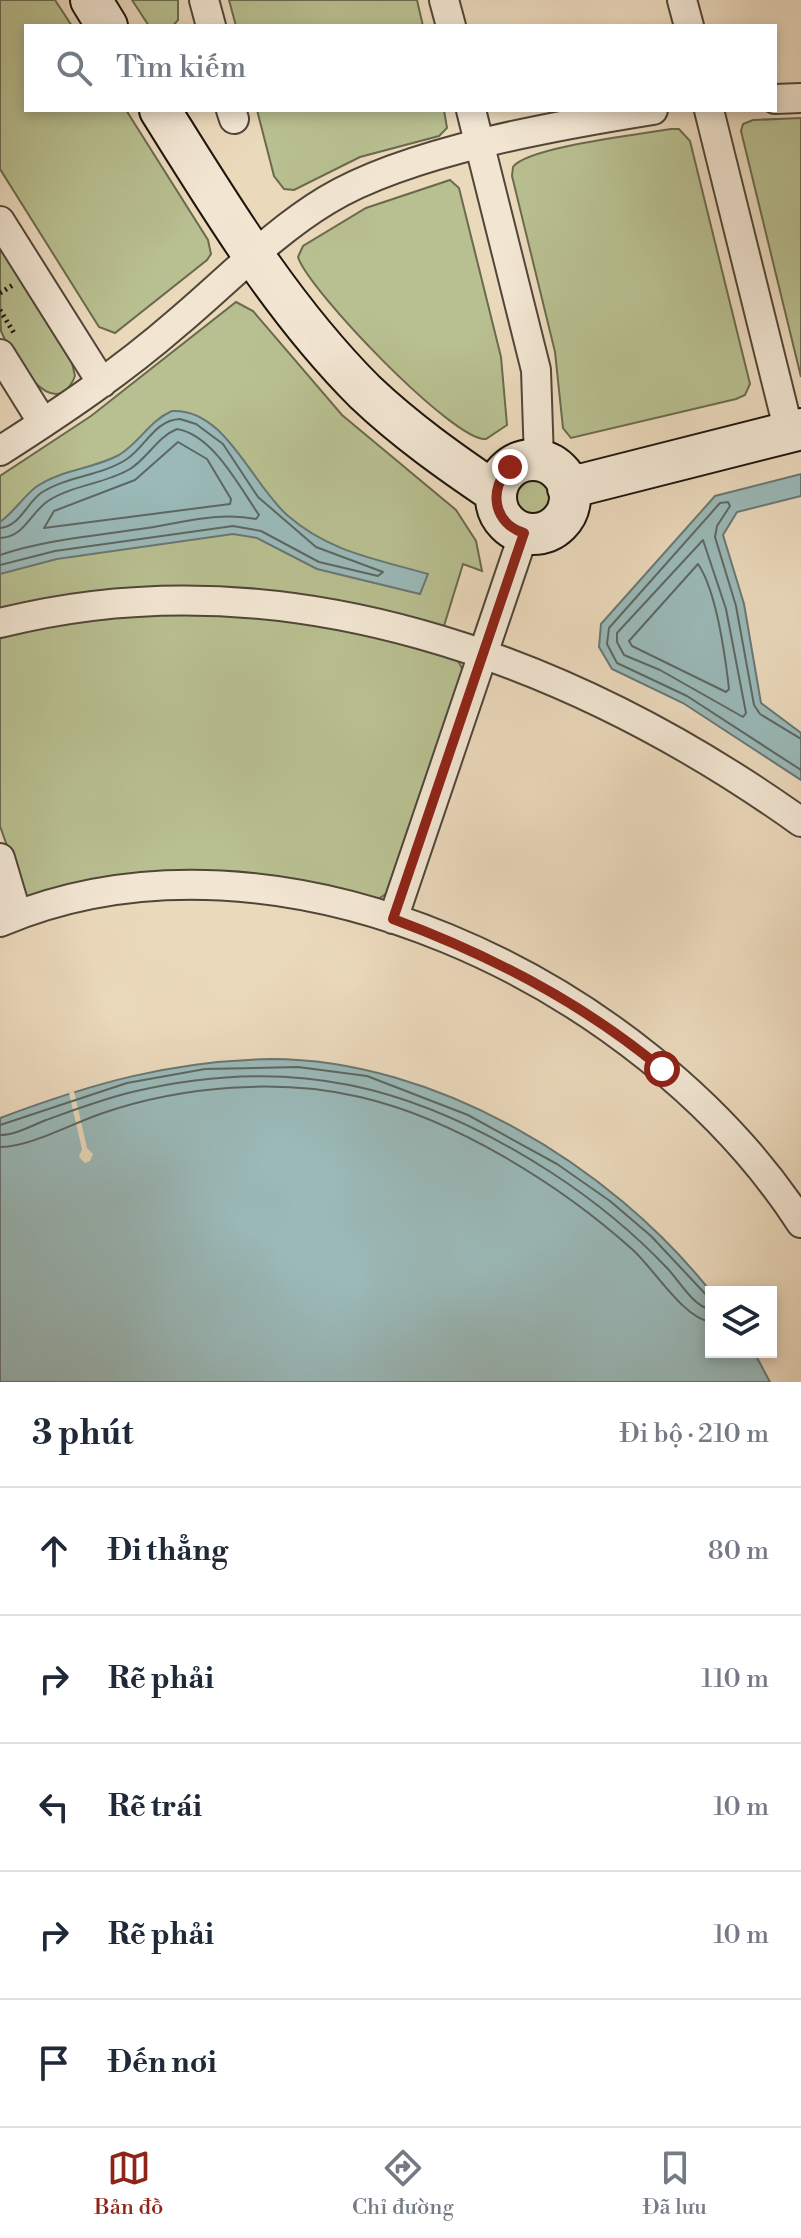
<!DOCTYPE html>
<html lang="vi">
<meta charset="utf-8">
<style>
body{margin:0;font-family:"Libre Bodoni",serif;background:#f6f6f7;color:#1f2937}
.controls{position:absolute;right:24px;bottom:24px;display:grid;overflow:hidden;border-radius:0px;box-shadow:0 4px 12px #0003}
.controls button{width:72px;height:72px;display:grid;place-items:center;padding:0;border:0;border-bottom:2px solid #e0e1e3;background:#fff;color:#1f2937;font:40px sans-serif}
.stop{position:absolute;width:24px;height:24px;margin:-18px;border:6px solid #8f2418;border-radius:50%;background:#fff}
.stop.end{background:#8f2418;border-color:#fff;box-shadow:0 2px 8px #0008}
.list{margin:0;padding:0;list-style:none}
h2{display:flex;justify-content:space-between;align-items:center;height:104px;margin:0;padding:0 32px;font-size:34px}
h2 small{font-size:26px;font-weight:400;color:#747a83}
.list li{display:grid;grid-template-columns:52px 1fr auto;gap:24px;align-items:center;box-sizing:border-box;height:128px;padding:0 32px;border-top:2px solid #e0e1e3}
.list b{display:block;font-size:30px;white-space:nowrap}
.list em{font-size:26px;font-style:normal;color:#747a83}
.icon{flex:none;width:44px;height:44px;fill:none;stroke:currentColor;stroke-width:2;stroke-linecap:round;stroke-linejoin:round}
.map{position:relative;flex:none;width:801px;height:1382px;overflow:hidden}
.search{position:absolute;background:#fff;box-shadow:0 4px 12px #0003;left:24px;right:24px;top:24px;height:88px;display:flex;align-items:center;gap:20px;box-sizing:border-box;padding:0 28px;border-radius:0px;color:#747a83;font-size:30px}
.sheet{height:744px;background:#fff}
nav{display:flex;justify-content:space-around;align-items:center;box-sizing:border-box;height:112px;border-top:2px solid #e0e1e3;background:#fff;font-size:22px;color:#747a83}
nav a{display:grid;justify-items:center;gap:4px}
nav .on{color:#8f2418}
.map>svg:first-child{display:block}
.green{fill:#b8bf90;stroke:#6a6a4e;stroke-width:2}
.water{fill:#9ab9b8;stroke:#687773;stroke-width:2}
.pier{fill:#ebd9bc}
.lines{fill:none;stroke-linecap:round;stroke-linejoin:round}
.shore{stroke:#5c6762;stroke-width:2}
.street-casing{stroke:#504638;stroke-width:32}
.secondary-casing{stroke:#1d150c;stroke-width:44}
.path{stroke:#1d150c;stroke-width:5;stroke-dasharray:2 4;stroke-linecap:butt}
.street{stroke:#f2e6d3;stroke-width:28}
.secondary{stroke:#f2e6d3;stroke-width:40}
.route{stroke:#8f2418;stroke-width:10}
</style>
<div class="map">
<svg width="801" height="1382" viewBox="0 0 801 1382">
<rect width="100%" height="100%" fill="#ebd9bc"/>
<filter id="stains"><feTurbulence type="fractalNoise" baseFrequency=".0025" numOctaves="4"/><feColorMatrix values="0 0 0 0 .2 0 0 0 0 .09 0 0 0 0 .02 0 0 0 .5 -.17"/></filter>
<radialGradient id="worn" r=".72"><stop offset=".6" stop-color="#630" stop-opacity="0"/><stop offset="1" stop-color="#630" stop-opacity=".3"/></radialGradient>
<path class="green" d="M0,0h55l17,26h-46v84h100l82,130 3,14 -4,6 -92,73 -16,-6 -99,-158z
M132,0h46v20l-5,6h-24z
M229,0h188l6,26h-187z
M257,110h187l3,18 -8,8 -79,21 -66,33 -10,-1 -10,-13z
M801,118v259l-60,-246 2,-7 10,-4z
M671,129h8l11,12 60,243 -5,11 -9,4 -165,39 -8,-10 -8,-76 -43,-176 1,-9c14,-20 130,-33 158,-38z
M450,180l9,8 42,169 6,68 -21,14c-31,4 -178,-149 -188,-182l5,-11 63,-38z
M0,248l72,115 3,13c-21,52 -65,-23 -74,-45 -1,-17 -1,-62 -1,-83z
M236,302l17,9 89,104 114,95 20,31 6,30 -19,-7 -20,65c-108,-28 -215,-52 -328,-38 -38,4 -77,14 -115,21v-136l91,-60z
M514 496a18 18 0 1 1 36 0a18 18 0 1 1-36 0Z
M271,612l185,45 7,13 -74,222 -14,9 -346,-3 -5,-4 -24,-68v-194l89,-18z"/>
<path class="water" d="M172,411c53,-3 79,72 115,104 42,37 89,44 141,59l-8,20 -103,-25 -60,-31 -24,-4 -176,25 -57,15v-52c14,-10 23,-25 36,-35 24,-17 57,-18 83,-32 21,-13 30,-34 53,-44z
M801,474v22l-64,16 -14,23 21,69 17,99 40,30v47l-118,-77 -71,-34 -13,-22 2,-23 114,-128z
M271,1059c164,0 340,106 440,233v60h43l16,30h-770v-264c93,-35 171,-57 271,-59z"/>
<path class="pier" d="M74,1091l13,57 6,6 -3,7 -5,2 -6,-6 3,-8 -13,-56z"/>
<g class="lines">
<path class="shore" d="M178,442l29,17 24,40 -1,5 -186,24 10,-17 81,-31z
M0,528c20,-2 26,-24 41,-35 26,-17 60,-17 86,-34 19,-13 28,-39 53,-40l16,5 27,20 35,53 58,50 67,25 -5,4 -59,-14 -58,-31 -28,-5 -178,25 -55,14
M0,538c25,-1 30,-25 48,-37 24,-16 57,-17 82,-32 18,-11 27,-32 47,-40 36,6 62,57 82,86l-3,4c-38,-8 -79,5 -116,10 -47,7 -95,11 -140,26
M703,540l23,69 20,104 -3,4 -83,-47 -36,-15 -7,-13v-9z
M698,564c19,28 27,90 31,125l-3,3 -94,-46 -3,-5z
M801,739l-41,-25 -6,-9 -18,-99 -21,-69 2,-11 13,-20 -2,-4 -8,1 -111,125 -2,16 10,19 70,33 114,74
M0,1125l127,-42 78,-14 93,-2 69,9 101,39 89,49 53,37 41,35 60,64
M0,1135c15,0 31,-9 46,-15 28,-10 57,-21 86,-28 159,-38 284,-7 420,81 43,28 81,59 116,96 12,13 25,37 43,41
M0,1147c30,0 73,-24 103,-34 79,-27 176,-35 257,-16 95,22 201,88 273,153 21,19 50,68 78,72"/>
<defs>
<path id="street" d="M204,0l7,26
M444,0l7,26
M682,0l7,26
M775,99l26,-1
M231,110l3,9
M471,110l65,260 3,90
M709,110l80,322
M0,221l102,162
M0,354l43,69
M0,451c61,-39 122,-80 177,-128 49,-41 95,-90 150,-123 81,-49 232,-75 326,-90
M0,623c283,-71 571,35 801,199
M0,858l17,57
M393,919l131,-386
M0,922c279,-118 645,61 801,301"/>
<path id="secondary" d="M91,0l16,26
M160,110c62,99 122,199 205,282 40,38 85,70 131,101
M496 497a37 37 0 1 1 74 0a37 37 0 1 1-74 0Z
M568,488l233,-59"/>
</defs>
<use href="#street" class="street-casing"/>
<use href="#secondary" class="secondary-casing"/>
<path class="path" d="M0,293l13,-8
M0,310l14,23"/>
<use href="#street" class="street"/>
<use href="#secondary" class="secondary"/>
</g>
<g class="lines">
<path class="route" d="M510,467c-22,22 -17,56 14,66l-131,386c97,36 190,84 269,150"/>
</g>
<rect width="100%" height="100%" filter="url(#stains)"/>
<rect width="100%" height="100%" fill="url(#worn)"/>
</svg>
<div class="controls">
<button><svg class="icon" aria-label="layers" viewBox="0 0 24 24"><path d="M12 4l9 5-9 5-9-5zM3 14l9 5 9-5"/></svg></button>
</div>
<div class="stop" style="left:662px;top:1069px"></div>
<div class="stop end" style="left:510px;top:467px"></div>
<div class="search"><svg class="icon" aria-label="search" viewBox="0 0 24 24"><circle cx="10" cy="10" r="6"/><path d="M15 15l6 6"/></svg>Tìm kiếm</div>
</div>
<section class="sheet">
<h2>3 phút<small>Đi bộ · 210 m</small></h2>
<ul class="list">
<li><svg class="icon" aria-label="ahead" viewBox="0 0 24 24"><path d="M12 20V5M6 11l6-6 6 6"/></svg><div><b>Đi thẳng</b></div><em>80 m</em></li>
<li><svg class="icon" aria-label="right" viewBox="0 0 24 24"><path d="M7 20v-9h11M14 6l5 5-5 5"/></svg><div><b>Rẽ phải</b></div><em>110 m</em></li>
<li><svg class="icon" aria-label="left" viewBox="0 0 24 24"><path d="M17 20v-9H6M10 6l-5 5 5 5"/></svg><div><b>Rẽ trái</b></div><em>10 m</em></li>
<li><svg class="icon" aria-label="right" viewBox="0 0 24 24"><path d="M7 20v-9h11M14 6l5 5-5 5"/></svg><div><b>Rẽ phải</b></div><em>10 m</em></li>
<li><svg class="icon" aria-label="arrive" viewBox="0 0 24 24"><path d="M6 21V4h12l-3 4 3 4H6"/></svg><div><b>Đến nơi</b></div></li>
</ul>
</section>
<nav>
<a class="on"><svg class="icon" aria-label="map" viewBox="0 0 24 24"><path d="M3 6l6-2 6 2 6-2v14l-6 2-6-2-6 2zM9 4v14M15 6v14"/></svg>Bản đồ</a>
<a><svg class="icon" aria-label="directions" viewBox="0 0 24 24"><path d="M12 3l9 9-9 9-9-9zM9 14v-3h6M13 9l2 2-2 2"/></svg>Chỉ đường</a>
<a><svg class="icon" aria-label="saved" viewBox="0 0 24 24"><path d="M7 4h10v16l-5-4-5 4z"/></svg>Đã lưu</a>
</nav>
